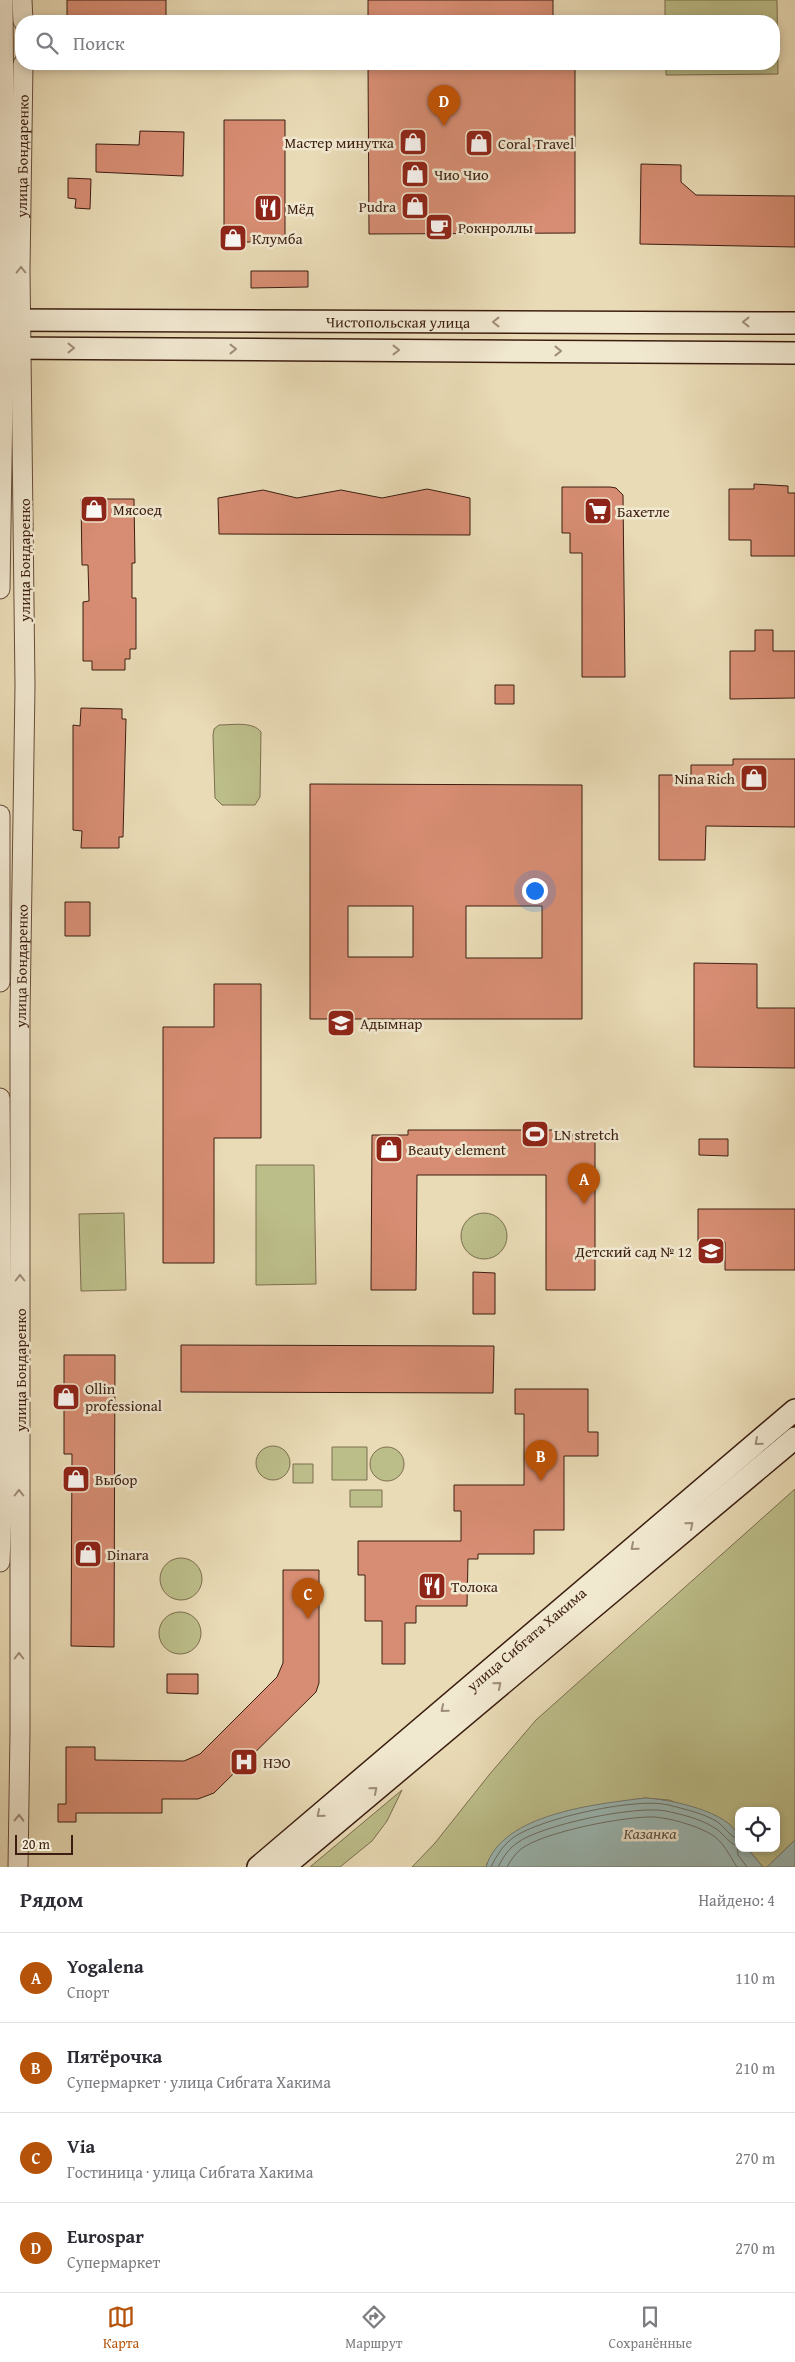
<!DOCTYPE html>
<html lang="ru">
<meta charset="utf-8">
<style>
body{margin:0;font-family:"Gentium Book Plus",serif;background:#f2f2f3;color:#2b2b33}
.controls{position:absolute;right:15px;bottom:15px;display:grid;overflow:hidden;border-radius:10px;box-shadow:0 2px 8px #0003}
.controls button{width:45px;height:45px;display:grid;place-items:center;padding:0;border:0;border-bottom:1px solid #e1e1e2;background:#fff;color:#2b2b33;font:25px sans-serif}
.scale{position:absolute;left:15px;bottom:12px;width:58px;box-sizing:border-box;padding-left:5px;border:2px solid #3c1e11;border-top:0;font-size:14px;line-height:18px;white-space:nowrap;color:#3c1e11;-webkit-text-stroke:4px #f1e8d0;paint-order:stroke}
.you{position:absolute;left:534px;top:890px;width:18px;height:18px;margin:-12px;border:4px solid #fff;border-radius:50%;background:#1a73e8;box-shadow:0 0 0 8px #1a73e833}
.badge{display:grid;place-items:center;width:32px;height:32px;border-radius:50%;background:#b45309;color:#fff;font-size:16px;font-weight:700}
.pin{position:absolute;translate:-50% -41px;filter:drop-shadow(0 1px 2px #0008)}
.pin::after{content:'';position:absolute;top:26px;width:18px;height:15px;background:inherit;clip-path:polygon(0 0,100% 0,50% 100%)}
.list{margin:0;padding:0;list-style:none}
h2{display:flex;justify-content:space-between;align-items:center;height:65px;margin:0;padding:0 20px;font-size:21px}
h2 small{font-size:16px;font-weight:400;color:#7c7c81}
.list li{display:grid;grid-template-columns:32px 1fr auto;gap:15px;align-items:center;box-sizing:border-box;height:90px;padding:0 20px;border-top:1px solid #e1e1e2}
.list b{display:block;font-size:19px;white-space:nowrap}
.list p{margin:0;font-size:16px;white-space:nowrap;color:#7c7c81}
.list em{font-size:16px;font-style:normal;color:#7c7c81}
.icon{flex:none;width:28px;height:28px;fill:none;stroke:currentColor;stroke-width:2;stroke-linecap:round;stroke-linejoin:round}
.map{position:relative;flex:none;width:795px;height:1867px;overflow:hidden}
.search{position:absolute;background:#fff;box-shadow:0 2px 8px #0003;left:15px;right:15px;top:15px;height:55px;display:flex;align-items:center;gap:12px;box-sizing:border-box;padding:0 18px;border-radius:20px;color:#7c7c81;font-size:19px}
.sheet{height:425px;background:#fff}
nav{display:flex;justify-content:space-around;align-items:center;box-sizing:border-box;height:70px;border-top:1px solid #e1e1e2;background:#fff;font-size:14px;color:#7c7c81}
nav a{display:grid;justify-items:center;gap:2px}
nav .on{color:#b45309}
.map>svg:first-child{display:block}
.green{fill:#bcbe8a;stroke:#7c6e4e}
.water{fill:#9ab9b6;stroke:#747b74}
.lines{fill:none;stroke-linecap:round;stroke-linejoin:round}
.shore{stroke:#6b6c64;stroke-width:1}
.building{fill:#d78d73;stroke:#3c1e11;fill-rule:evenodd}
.tertiary-casing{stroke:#674d3a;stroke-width:21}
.secondary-casing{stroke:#3c1e11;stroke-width:24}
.tertiary{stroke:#f1e8d0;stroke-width:19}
.secondary{stroke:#f1e8d0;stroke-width:21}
.oneway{stroke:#a08d7a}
.labels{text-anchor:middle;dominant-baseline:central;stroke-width:5;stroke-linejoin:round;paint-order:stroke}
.poi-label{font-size:15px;fill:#3c1e11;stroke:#f1e8d0;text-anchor:start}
.street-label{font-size:15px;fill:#3c1e11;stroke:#f1e8d0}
.water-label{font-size:16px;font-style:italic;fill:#584c43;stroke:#f1e8d0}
</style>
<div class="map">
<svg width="795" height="1867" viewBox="0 0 795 1867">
<rect width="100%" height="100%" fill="#e9dbb6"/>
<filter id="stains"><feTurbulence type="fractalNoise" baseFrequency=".004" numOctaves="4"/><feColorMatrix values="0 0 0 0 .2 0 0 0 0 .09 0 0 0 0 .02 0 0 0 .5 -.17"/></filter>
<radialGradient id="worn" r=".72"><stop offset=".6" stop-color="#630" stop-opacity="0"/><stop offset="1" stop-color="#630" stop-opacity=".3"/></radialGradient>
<path class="green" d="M665,0h112l1,74 -112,1v-11h108v-43h-109z
M219,725c13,0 34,-4 42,7l-1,65 -5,8h-33l-7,-7 -2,-63 1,-6z
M256,1165h58l2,119 -60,1z
M124,1213l2,77 -45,1 -2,-77z
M461 1236a23 23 0 1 1 46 0a23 23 0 1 1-46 0Z
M256 1463a17 17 0 1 1 34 0a17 17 0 1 1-34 0Z
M370 1464a17 17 0 1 1 34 0a17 17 0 1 1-34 0Z
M332,1447h35v33h-35z
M293,1464h20v19h-20z
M795,1489v351l-28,27h-4l-16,-19h29v-37h-37v25l-11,-13 -59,-23 -24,-2 -41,6 -41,9 -76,50 -1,4h-74l23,-24 54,-68 47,-55z
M350,1490h32v17h-32z
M160 1579a21 21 0 1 1 42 0a21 21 0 1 1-42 0Z
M159 1633a21 21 0 1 1 42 0a21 21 0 1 1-42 0Z
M402,1790l-15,31 -15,20 -32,26h-30z"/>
<path class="water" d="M645,1798c23,1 85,13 94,39 1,3 0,8 0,11h8l16,19h-277c16,-54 112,-63 159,-69z
M795,1840v27h-28z"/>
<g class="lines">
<path class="shore" d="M491,1867c5,-11 13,-23 23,-30 28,-19 122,-40 155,-32 14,4 34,8 47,16 8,4 14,17 23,18
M498,1867c5,-9 10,-18 19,-24 24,-18 119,-38 149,-32 14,3 35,8 47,16 10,5 14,15 24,19l1,9 9,12
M507,1867c4,-7 8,-13 14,-18 22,-17 104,-33 133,-32 16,1 40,8 55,16 14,7 20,22 28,34"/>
</g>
<path class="building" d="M67,0h99v21h-99z
M368,0h185v21h-185z
M368,64h207v169l-206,1z
M224,120h61v122h-61z
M140,131l44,1 -1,44 -87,-4v-28l43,1z
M641,164l40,1v17l15,13 99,1v51l-155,-3z
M68,178l23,1 -1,30 -15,-1 1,-9 -8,-1z
M251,271h57v16l-57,1z
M754,484l34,2v7h7v63h-44v-16h-22v-51h25z
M562,487h48l6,1 7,7 2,182h-43v-124h-12v-20h-8z
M427,489l43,9v37l-251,-1 -1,-36 45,-8 34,8 44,-8 41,8z
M81,499h53l1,64h-3v35h4v51h-6v10h-5v11h-33v-9h-9v-59l6,-1 -1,-36h-6z
M755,630h18v21h22v47l-65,1v-48h25z
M495,685h19v19h-19z
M81,708l41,1v10h4l-3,118h-4v11h-38l1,-17 -9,-1v-105l7,1z
M733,759h62v68l-89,-1 -1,34h-46v-85h32v-10h42z
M310,784l272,1v234h-272zM348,906h65v51h-65zM466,906h76v52h-76z
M65,902h25v34h-25z
M694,963l63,1v44h38v60l-101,-1z
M214,984h47v154h-47v125h-51v-236h51z
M408,1130h153v5h34v155h-49v-115h-129l-1,115h-45l1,-155h36z
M699,1139h29v17l-29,-1z
M698,1209h97v61h-70v-28h-27z
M473,1272l22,1v41h-22z
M181,1345l313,1 -1,47 -312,-1z
M64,1355h51l-1,292 -43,-1 1,-192h-8z
M515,1389h73v43h10v24h-34v74h-30v24h-56v5h-10l-1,47h-51v17h-11v41h-23v-43h-17v-46h-7v-34h103v-30h-7v-26h70v-71h-9z
M283,1570h36v113l-3,9 -102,101 -16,6h-36v14h-86v9h-18v-18h8v-57h29v13l89,1 16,-7 77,-77 6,-14z
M167,1674h31v20l-31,-1z"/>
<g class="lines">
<defs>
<g id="tertiary">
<path d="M22,0l1,21"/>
<path d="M0,589l5,-319 -2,-270"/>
<path d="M0,815v167"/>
<path d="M0,1098l3,385 -3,79"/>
<path id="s1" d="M18,1867l2,-135v-718l5,-328 -5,-416 3,-206"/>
</g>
<g id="secondary">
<path id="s2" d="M0,320l795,3"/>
<path d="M0,348l795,5"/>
<path id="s3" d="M258,1867l537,-457"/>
<path d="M284,1867l511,-429"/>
</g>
</defs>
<use href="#tertiary" class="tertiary-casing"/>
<use href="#secondary" class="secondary-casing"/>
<use href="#tertiary" class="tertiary"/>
<use href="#secondary" class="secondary"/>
</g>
<defs><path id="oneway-chevron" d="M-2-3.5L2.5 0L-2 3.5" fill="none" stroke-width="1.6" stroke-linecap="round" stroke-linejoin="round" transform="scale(1.25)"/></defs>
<g class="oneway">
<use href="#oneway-chevron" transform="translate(21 270) rotate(-90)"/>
<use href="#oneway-chevron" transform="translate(496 322) rotate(-180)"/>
<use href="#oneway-chevron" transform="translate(746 322) rotate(-180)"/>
<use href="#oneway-chevron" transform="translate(71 348)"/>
<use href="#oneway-chevron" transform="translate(233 349)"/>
<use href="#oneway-chevron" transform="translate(396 350)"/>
<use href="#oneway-chevron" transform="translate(558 351)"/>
<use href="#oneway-chevron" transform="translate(20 1278) rotate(-90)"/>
<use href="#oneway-chevron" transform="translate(758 1442) rotate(139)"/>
<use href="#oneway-chevron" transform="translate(19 1493) rotate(-90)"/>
<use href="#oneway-chevron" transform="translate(690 1525) rotate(-40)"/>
<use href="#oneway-chevron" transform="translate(634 1547) rotate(139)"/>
<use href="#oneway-chevron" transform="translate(19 1656) rotate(-90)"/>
<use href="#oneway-chevron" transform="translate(498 1685) rotate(-40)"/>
<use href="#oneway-chevron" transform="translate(444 1709) rotate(140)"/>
<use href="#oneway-chevron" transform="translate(374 1790) rotate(-40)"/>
<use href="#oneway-chevron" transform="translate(320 1814) rotate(140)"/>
<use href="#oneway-chevron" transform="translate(19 1818) rotate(-89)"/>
</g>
<defs>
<symbol id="shop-square" viewBox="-11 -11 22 22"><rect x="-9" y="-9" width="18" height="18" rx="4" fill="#8f2418" stroke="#f1e8d0"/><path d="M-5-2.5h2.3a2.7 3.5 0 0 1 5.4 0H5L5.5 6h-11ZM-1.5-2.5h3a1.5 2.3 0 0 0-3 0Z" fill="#fff"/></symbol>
<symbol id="restaurant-square" viewBox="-11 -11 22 22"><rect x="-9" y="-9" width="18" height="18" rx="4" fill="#8f2418" stroke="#f1e8d0"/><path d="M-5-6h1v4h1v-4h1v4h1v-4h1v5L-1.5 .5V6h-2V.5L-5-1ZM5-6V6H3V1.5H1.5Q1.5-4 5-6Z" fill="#fff"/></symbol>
<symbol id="cafe-square" viewBox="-11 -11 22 22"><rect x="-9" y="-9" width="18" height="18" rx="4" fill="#8f2418" stroke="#f1e8d0"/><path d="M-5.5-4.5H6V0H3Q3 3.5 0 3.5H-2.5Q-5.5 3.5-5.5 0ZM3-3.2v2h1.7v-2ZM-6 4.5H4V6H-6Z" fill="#fff"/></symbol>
<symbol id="supermarket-square" viewBox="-11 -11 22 22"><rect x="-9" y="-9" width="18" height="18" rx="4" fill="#8f2418" stroke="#f1e8d0"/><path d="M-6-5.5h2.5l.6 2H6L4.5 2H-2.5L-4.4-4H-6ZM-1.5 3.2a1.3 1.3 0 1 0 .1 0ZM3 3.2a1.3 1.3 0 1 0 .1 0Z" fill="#fff"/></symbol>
<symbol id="school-square" viewBox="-11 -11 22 22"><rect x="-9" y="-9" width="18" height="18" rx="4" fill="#8f2418" stroke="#f1e8d0"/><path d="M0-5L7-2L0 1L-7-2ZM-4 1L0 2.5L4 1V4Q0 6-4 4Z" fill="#fff"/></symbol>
<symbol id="stadium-square" viewBox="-11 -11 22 22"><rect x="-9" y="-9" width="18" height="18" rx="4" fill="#8f2418" stroke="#f1e8d0"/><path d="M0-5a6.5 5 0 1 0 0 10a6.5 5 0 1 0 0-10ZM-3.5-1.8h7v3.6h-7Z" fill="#fff"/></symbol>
<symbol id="hospital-square" viewBox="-11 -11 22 22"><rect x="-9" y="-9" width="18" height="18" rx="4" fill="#8f2418" stroke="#f1e8d0"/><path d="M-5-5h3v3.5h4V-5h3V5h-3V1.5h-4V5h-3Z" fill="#fff"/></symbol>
</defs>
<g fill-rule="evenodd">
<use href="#shop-square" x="397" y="126" width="32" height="32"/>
<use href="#shop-square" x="463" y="127" width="32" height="32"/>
<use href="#shop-square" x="399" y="158" width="32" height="32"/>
<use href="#shop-square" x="399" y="190" width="32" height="32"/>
<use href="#restaurant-square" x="252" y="192" width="32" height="32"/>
<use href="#cafe-square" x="423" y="211" width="32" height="32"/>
<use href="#shop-square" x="217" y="222" width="32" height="32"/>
<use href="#shop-square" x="78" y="493" width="32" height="32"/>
<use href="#supermarket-square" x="582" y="495" width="32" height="32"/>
<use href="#shop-square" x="738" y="762" width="32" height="32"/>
<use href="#school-square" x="325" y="1007" width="32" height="32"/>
<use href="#stadium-square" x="519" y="1118" width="32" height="32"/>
<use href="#shop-square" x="373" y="1133" width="32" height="32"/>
<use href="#school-square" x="695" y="1235" width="32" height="32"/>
<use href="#shop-square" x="50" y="1381" width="32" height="32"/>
<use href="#shop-square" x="60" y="1463" width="32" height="32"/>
<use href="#shop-square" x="72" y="1538" width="32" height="32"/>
<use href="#restaurant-square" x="416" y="1570" width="32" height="32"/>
<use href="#hospital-square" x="228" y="1746" width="32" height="32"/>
</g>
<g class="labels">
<g class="poi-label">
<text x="394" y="142" text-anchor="end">Мастер минутка</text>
<text x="498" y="143">Coral Travel</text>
<text x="434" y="174">Чио Чио</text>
<text x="396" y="206" text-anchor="end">Pudra</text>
<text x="287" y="208">Мёд</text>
<text x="458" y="227">Рокнроллы</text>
<text x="252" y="238">Клумба</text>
<text x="113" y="509">Мясоед</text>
<text x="617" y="511">Бахетле</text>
<text x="735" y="778" text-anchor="end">Nina Rich</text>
<text x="360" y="1023">Адымнар</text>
<text x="554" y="1134">LN stretch</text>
<text x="408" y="1149">Beauty element</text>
<text x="692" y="1251" text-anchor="end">Детский сад № 12</text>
<text x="85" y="1388">Ollin<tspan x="85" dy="17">professional</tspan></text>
<text x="95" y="1479">Выбор</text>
<text x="107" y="1554">Dinara</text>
<text x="451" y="1586">Толока</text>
<text x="263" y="1762">НЭО</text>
</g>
<g class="street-label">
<text stroke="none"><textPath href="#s1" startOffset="1711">улица Бондаренко</textPath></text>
<text stroke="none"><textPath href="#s2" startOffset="398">Чистопольская улица</textPath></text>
<text transform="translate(24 560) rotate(-90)">улица Бондаренко</text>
<text stroke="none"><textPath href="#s1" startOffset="901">улица Бондаренко</textPath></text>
<text transform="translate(20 1370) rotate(-90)">улица Бондаренко</text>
<text stroke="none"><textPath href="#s3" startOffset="352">улица Сибгата Хакима</textPath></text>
</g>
<g class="water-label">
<text x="650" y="1833">Казанка</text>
</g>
</g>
<rect width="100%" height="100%" filter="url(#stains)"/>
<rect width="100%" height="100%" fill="url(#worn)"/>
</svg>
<div class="controls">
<button><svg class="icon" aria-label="locate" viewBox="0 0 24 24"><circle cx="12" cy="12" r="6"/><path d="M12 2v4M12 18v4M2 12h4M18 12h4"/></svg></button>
</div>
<div class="scale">20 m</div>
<div class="you"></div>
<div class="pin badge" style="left:584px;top:1204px">A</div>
<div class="pin badge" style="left:541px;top:1481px">B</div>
<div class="pin badge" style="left:308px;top:1619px">C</div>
<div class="pin badge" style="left:444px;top:126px">D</div>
<div class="search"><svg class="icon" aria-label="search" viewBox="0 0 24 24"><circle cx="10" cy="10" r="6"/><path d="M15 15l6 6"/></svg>Поиск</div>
</div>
<section class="sheet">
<h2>Рядом<small>Найдено: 4</small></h2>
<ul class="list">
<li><span class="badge">A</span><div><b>Yogalena</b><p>Спорт</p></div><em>110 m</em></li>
<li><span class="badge">B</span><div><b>Пятёрочка</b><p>Супермаркет · улица Сибгата Хакима</p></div><em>210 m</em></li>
<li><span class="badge">C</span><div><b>Via</b><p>Гостиница · улица Сибгата Хакима</p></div><em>270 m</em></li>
<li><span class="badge">D</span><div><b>Eurospar</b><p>Супермаркет</p></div><em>270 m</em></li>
</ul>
</section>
<nav>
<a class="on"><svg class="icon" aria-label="map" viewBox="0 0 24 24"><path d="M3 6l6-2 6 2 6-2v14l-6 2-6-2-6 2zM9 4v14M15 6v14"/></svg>Карта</a>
<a><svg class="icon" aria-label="directions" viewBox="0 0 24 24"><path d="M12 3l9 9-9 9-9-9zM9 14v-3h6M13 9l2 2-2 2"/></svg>Маршрут</a>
<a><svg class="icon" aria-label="saved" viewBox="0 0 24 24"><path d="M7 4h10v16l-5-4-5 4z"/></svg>Сохранённые</a>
</nav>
